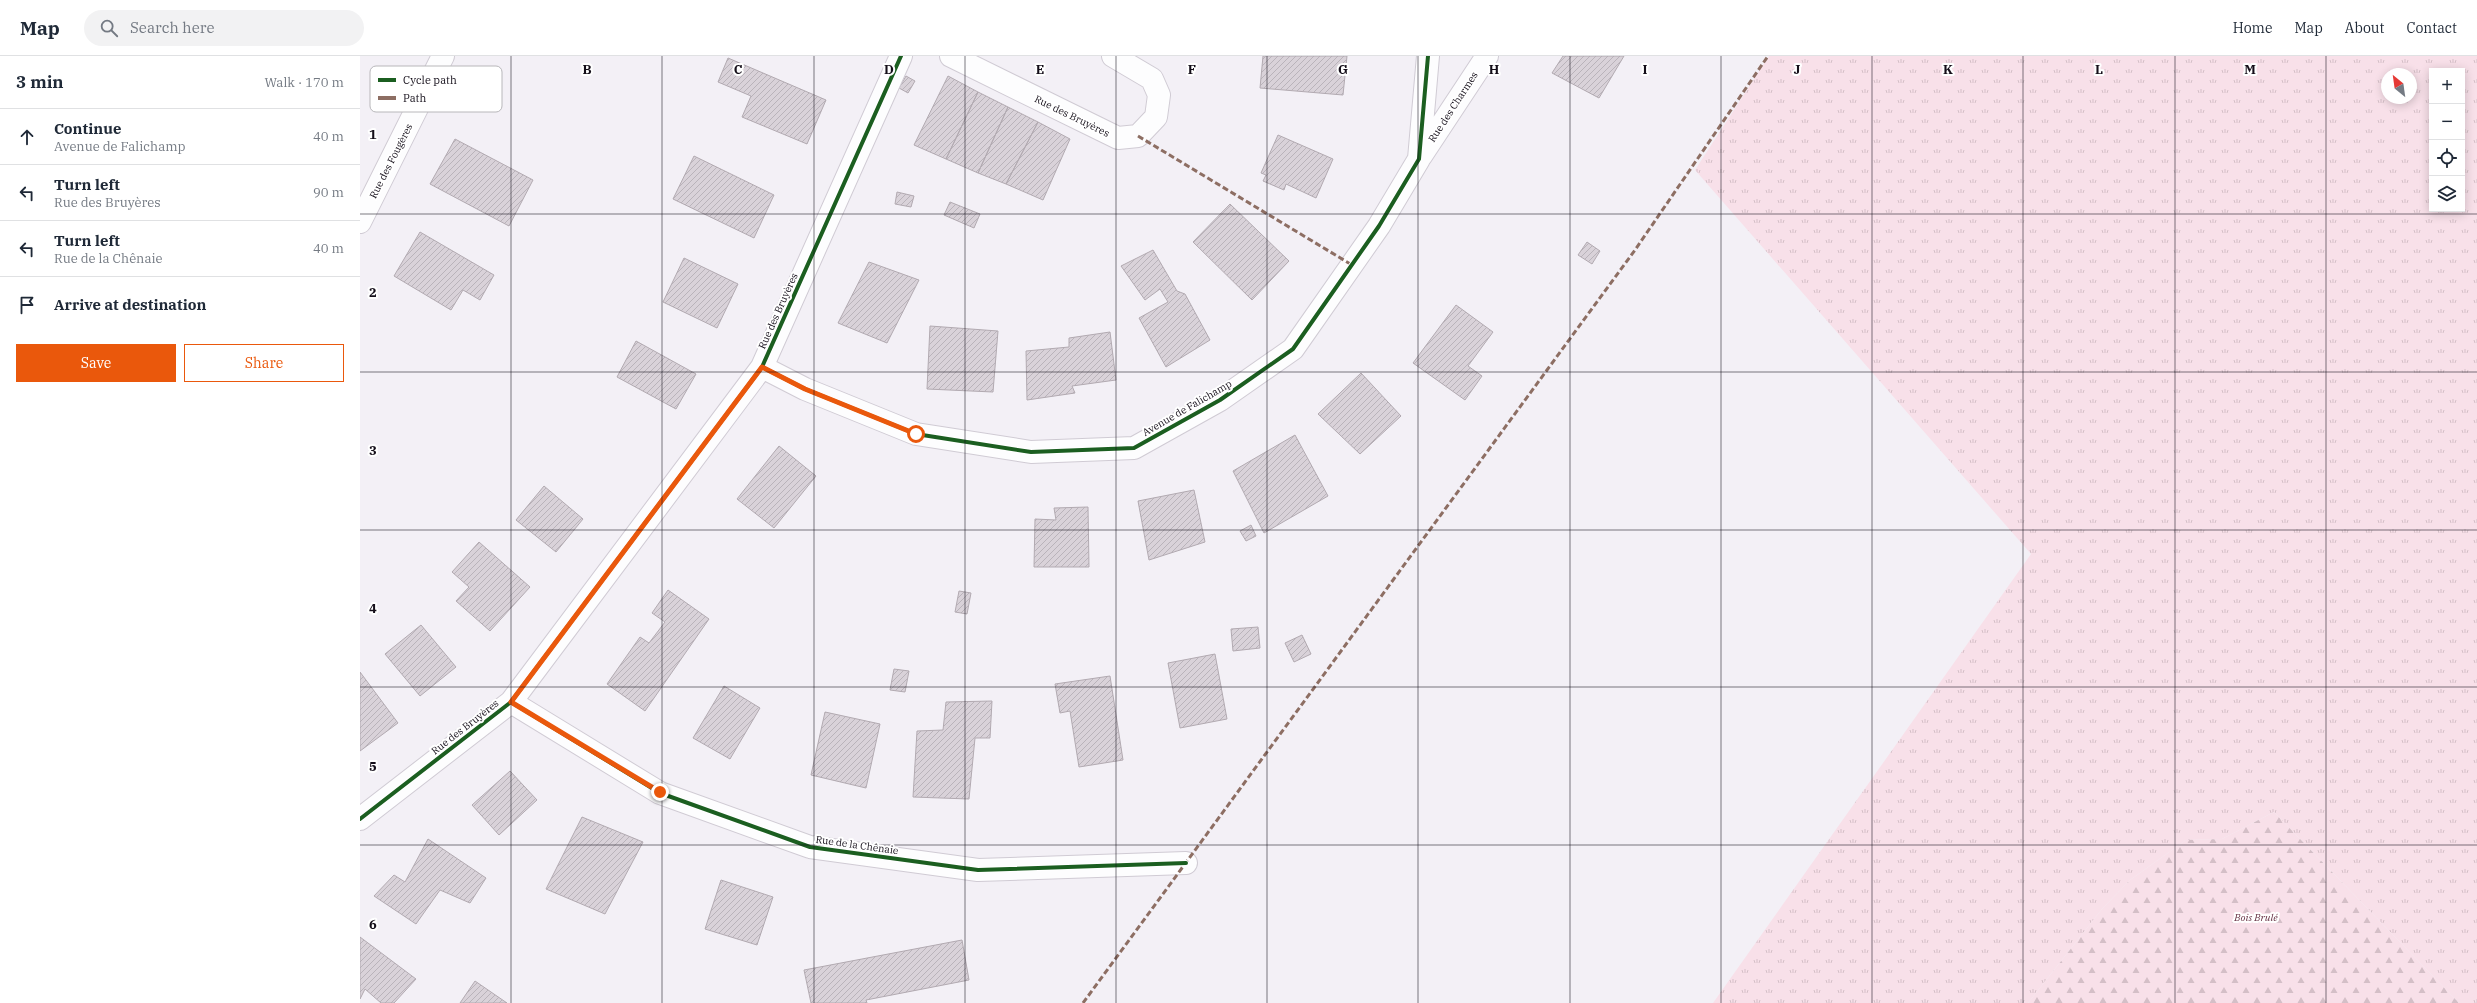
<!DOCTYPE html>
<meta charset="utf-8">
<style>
body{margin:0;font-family:"IBM Plex Serif",serif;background:#f2f2f3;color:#1f2937}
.controls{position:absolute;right:12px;top:12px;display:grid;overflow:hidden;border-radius:0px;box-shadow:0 2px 10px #0003}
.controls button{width:36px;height:36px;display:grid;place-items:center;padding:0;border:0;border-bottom:1px solid #e0e1e3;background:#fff;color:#1f2937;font:20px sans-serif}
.compass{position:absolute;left:2021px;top:12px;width:36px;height:36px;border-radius:50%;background:#fff;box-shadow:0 2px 10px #0003;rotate:331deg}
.stop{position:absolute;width:12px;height:12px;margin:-9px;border:3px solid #ea580c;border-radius:50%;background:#fff}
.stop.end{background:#ea580c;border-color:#fff;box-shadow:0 1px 4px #0008}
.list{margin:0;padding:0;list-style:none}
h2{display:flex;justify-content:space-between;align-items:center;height:52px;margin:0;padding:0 16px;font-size:17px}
h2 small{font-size:13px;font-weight:400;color:#747a83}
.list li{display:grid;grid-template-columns:26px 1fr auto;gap:12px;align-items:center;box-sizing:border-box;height:56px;padding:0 16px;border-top:1px solid #e0e1e3}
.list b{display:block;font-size:15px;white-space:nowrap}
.list p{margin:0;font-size:13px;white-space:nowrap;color:#747a83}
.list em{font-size:13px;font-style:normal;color:#747a83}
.actions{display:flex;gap:8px;padding:12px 16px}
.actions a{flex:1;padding:9px 0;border:1px solid #ea580c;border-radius:0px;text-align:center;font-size:14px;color:#ea580c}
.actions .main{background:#ea580c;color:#fff}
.icon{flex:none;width:22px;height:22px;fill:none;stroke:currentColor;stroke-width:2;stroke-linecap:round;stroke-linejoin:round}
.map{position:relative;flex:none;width:2117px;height:947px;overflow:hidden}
header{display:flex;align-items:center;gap:24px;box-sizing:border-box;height:56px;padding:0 20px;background:#fff;border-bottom:1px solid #e0e1e3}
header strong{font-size:19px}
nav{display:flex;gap:22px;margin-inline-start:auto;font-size:14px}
.search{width:280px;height:36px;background:#f2f2f3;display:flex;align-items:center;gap:10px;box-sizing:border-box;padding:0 14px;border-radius:22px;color:#747a83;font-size:15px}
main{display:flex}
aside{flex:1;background:#fff}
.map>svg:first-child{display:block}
.grass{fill:url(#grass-tufts);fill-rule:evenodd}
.forest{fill:url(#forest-firs)}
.building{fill:url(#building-hatch);stroke:#b2aab1}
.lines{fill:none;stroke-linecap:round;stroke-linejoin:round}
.street-casing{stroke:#d0cbd4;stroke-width:24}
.street{stroke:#fdfdfe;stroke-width:22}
.quiet{stroke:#8d6e63;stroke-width:3;stroke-dasharray:6 3;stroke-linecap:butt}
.cycleway-casing{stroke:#fff;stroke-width:6}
.cycleway{stroke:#1b5e20;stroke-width:4}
.route{stroke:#ea580c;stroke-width:5}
.grid{fill:none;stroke:#140e19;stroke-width:1;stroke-opacity:0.55}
.labels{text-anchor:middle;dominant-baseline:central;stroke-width:4;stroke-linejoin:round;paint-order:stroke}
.street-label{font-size:10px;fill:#140e19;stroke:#fff}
.park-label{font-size:10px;font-style:italic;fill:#663143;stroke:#fff}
.key{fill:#fff;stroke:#b8b7ba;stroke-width:1}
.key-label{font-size:11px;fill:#140e19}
.grid-label{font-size:13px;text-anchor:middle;font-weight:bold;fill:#140e19;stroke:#fff;stroke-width:4;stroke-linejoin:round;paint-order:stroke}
</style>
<header>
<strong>Map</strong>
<div class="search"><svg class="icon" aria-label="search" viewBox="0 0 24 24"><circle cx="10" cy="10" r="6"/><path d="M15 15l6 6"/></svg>Search here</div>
<nav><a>Home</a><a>Map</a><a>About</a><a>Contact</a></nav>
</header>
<main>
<aside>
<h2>3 min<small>Walk · 170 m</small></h2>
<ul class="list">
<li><svg class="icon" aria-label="ahead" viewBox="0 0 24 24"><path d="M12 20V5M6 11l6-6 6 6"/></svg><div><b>Continue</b><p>Avenue de Falichamp</p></div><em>40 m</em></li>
<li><svg class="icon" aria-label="left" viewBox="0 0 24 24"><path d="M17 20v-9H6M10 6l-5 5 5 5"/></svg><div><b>Turn left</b><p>Rue des Bruyères</p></div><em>90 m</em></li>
<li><svg class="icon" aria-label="left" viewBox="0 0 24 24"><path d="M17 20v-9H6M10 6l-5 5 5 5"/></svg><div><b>Turn left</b><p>Rue de la Chênaie</p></div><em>40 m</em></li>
<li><svg class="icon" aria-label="arrive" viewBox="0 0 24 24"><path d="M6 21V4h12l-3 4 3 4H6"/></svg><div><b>Arrive at destination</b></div></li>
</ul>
<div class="actions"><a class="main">Save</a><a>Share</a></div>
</aside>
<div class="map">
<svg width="2117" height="947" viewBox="0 0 2117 947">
<defs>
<pattern id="grass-tufts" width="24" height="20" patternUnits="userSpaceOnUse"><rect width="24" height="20" fill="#f8e0e9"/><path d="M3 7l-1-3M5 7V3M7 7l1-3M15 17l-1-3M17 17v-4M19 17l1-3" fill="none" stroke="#d4bfc7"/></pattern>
<pattern id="forest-firs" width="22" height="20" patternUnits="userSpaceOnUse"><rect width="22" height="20" fill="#f8e0e9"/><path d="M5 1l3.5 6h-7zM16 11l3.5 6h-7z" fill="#d4bfc7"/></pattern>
<pattern id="building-hatch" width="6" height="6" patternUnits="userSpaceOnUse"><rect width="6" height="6" fill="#d9d2d9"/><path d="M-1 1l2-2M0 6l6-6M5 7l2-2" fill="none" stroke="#b9b3ba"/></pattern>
</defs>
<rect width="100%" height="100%" fill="#f3f0f6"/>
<path class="grass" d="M1409,0h708v947h-18l-185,-191 -52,27 -36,1 -56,40 -28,29 -74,94h-315l318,-449 -336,-384zM2072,15h30v138h-30zM2027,18h24v24h-24z"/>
<path class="forest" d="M1914,756l185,191h-431l74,-94 28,-29 56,-40 36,-1z"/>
<path class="building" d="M903,0h84l-4,39 -83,-7z
M1203,0h61l-25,42 -47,-25z
M368,2l98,42 -19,44 -65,-27 9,-21 -33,-14z
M546,20l9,5 -7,12 -9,-5z
M588,20l30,16 -32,67 -32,-14z
M618,36l30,15 -30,66 -32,-14z
M648,51l30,15 -32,62 -28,-11z
M678,66l32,17 -27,61 -37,-16z
M918,79l55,24 -17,39 -30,-14 -2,6 -21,-9 3,-6 -5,-2z
M95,83l78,41 -24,46 -79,-42z
M334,100l80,39 -20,43 -81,-39z
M537,136l17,4 -3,11 -16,-3z
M590,146l30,12 -6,14 -30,-13z
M870,148l59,57 -37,39 -59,-58z
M60,176l74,43 -14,25 -17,-10 -12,20 -57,-34z
M1227,186l13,9 -8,13 -14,-9z
M793,194l24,41 8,3 25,46 -44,27 -27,-49 29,-16 -8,-13 -15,11 -24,-34z
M324,202l54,26 -21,44 -54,-26z
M509,206l50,18 -32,63 -49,-20z
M1096,249l37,27 -25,34 14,10 -17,24 -52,-37z
M570,270l68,5 -5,61 -66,-3z
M750,276l6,48 -44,6 3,7 -48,7 -1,-49 43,-4v-9z
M276,285l60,33 -20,35 -59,-32z
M1001,317l40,43 -41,38 -42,-40z
M935,379l33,61 -64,37 -31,-62z
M419,390l37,30 -42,52 -37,-29z
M184,430l39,33 -27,33 -40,-32z
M834,434l11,52 -56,18 -11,-59z
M728,451l1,60h-55l1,-48 21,1 -2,-12z
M891,469l5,11 -10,5 -6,-10z
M119,486l51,45 -40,44 -34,-30 13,-14 -17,-15z
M308,534l41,29 -64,92 -38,-27 33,-47 9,6 16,-21 -13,-9z
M599,535l12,2 -4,21 -12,-2z
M61,569l35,42 -36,29 -35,-42z
M898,571l2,21 -27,3 -2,-22z
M942,579l9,19 -17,8 -9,-19z
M855,598l12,65 -47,9 -12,-65z
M534,613l15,2 -4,21 -15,-2z
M0,616l38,51 -38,28z
M750,620l13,84 -44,7 -9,-56 -10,2 -5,-29z
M364,630l36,22 -30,51 -37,-21z
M632,645l-2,37h-15l-6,61 -56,-2 4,-66 26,-1 3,-28z
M465,656l55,12 -14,64 -55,-13z
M150,715l27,29 -38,35 -27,-30z
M222,761l61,25 -38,72 -59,-25z
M68,783l58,39 -16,25 -30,-13 -24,34 -42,-28 20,-21 11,7z
M361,824l52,17 -16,48 -52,-16z
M0,881l56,42 -22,24h-13l-16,-14 -5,10z
M602,884l7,40 -103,20 1,3h-56l-7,-33z
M115,925l32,22h-47z"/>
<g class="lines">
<defs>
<path id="street" d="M591,0l167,82 20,-2 18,-19 3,-22 -7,-16 -39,-23
M1061,100l66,-100
M0,166l83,-166
M402,311l43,22 111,45 115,18 103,-4 86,-48 73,-51 86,-123 40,-67 9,-103
M151,646l149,91 150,54 168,23 208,-7
M0,763l151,-117 251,-335 139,-311"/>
</defs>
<use href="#street" class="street-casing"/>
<use href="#street" class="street"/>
<path class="quiet" d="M778,80l214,129
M723,947l552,-753 133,-194"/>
<defs>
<path id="cycleway" d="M402,311l43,22 111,45 115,18 103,-4 86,-48 73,-51 86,-123 40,-67 9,-103
M151,646l149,91 150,54 168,23 208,-7
M0,763l151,-117 251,-335 139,-311"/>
</defs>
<use href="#cycleway" class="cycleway-casing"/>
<use href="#cycleway" class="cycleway"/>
</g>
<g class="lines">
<path class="route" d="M300,736l-149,-90 251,-335 43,22 111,45"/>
</g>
<path class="grid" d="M151,0v947M302,0v947M454,0v947M605,0v947M756,0v947M907,0v947M1058,0v947M1210,0v947M1361,0v947M1512,0v947M1663,0v947M1815,0v947M1966,0v947M0,158h2117M0,316h2117M0,474h2117M0,631h2117M0,789h2117"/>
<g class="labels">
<g class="street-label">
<text transform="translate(1093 51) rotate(-57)">Rue des Charmes</text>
<text transform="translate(712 60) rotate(26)">Rue des Bruyères</text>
<text transform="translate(31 105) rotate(-63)">Rue des Fougères</text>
<text transform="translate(418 255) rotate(-66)">Rue des Bruyères</text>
<text transform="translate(827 352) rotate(-30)">Avenue de Falichamp</text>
<text transform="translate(105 671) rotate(-38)">Rue des Bruyères</text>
<text transform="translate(497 789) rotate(8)">Rue de la Chênaie</text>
</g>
<g class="park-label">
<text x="1896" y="861">Bois Brulé</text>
</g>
</g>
<rect x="10" y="10" width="132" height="46" rx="6" class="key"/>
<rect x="18" y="22" width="18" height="4" fill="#1b5e20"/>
<rect x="18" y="40" width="18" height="4" fill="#8d6e63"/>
<g class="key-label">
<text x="43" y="28">Cycle path</text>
<text x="43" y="46">Path</text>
</g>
<g class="grid-label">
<text x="227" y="18">B</text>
<text x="378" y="18">C</text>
<text x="529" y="18">D</text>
<text x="680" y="18">E</text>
<text x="832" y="18">F</text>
<text x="983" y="18">G</text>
<text x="1134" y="18">H</text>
<text x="1285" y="18">I</text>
<text x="1437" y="18">J</text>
<text x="1588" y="18">K</text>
<text x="1739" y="18">L</text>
<text x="1890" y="18">M</text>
<text x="13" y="83">1</text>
<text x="13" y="241">2</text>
<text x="13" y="399">3</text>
<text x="13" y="557">4</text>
<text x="13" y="715">5</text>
<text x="13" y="873">6</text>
</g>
</svg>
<div class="controls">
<button>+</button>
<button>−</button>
<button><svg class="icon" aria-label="locate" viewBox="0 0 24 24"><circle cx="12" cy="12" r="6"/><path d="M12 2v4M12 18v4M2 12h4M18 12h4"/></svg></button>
<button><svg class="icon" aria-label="layers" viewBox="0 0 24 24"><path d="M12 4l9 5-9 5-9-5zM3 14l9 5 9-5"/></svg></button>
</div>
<svg class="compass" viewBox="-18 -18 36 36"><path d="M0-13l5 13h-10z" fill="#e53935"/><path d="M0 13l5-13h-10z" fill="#747a83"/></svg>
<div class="stop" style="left:556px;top:378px"></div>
<div class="stop end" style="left:300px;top:736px"></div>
</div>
</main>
